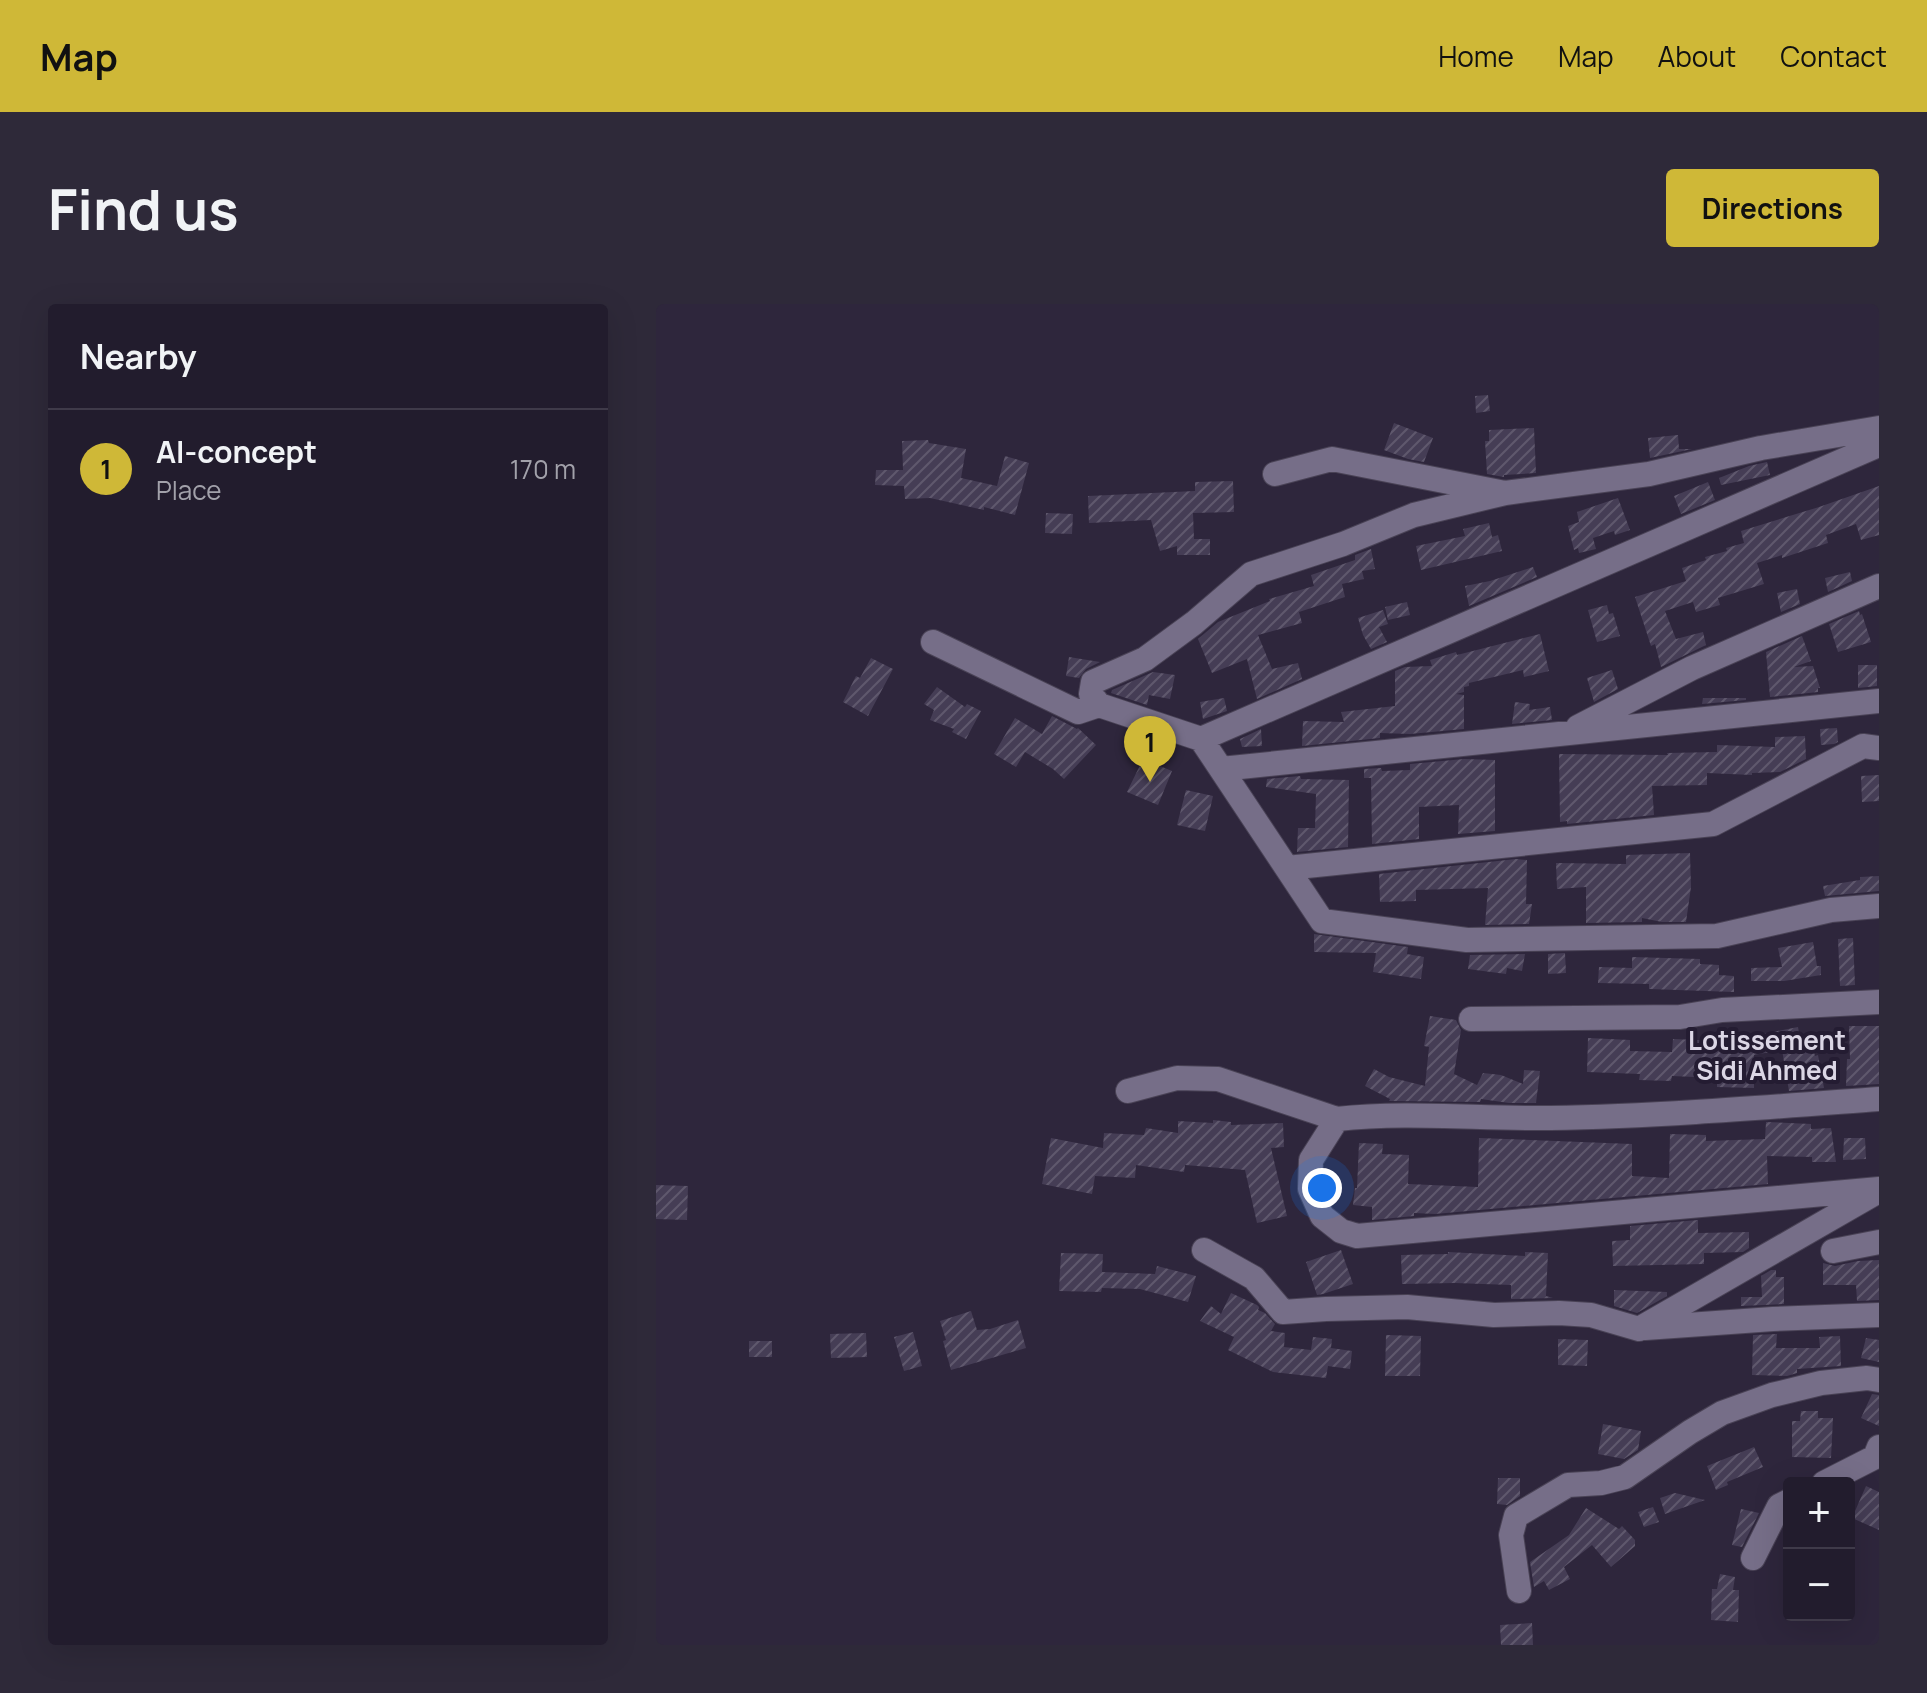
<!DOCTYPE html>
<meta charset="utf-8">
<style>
body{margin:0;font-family:Manrope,sans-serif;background:#2e2939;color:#f1f3f6}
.controls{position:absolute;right:24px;bottom:24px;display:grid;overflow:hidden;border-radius:8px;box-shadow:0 8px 32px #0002}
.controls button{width:72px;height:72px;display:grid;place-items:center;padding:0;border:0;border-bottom:2px solid #3f3a49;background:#221c2d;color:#f1f3f6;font:40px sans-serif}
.you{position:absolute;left:666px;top:884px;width:28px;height:28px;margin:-20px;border:6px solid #fff;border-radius:50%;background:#1a73e8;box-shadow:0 0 0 12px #1a73e833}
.badge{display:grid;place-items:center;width:52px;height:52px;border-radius:50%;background:#cfb837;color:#111;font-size:26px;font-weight:700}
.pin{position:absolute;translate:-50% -66px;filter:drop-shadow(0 2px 4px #0008)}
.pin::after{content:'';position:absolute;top:42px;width:28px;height:24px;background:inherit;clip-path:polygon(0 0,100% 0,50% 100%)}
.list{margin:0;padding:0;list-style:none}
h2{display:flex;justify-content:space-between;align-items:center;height:104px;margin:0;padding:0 32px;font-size:34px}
h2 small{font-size:26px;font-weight:400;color:#a2a1aa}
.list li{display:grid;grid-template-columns:52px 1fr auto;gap:24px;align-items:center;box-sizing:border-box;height:120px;padding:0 32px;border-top:2px solid #3f3a49}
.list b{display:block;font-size:30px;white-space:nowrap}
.list p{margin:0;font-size:26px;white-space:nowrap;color:#a2a1aa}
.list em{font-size:26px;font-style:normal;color:#a2a1aa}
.map{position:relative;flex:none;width:1223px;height:1341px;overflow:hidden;border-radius:8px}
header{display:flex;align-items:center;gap:48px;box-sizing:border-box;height:112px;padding:0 40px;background:#cfb837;color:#111}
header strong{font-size:38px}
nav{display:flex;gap:44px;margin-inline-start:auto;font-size:28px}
.intro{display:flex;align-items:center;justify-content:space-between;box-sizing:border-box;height:192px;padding:0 48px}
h1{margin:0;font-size:56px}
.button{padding:20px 36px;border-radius:8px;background:#cfb837;color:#111;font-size:28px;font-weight:700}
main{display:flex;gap:48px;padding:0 48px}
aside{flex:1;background:#221c2d;border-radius:8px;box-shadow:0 8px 32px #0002}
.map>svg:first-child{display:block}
.building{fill:url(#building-hatch)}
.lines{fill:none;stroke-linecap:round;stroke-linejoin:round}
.minor-casing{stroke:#494255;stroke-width:26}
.minor{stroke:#766e88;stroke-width:24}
.labels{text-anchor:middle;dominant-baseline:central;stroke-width:8;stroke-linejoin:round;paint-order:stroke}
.quarter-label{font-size:26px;font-weight:bold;fill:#dbd6e5;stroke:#241c32}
</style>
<header>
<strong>Map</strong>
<nav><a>Home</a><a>Map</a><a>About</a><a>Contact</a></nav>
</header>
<div class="intro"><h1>Find us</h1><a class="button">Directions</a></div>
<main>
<aside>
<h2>Nearby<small></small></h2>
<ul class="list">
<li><span class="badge">1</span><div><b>AI-concept</b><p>Place</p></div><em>170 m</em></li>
</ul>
</aside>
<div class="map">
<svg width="1223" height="1341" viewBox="0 0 1223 1341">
<defs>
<pattern id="building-hatch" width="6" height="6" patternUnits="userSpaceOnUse" patternTransform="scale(2)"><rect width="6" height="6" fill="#453d55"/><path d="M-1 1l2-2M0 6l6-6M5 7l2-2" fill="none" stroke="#5f586d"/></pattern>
</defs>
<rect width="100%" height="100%" fill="#2e263c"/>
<path class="building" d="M832,91l2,16 -14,2 -1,-17z
M738,119l39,15 -9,24 -16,-3 -24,-9z
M878,124l2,45 -32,2v2l-17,-3 -2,-33h4v-11z
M1022,131l1,14h13l-42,9 -2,-20z
M272,136l1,3 37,6 -5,29 36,8 8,-30 24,7 -14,52 -31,-8v3l-54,-12 -25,1 -1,-13 -29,-1 1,-15h27l-1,-29z
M1111,158l3,13 -49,10 -2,-7 30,-12z
M577,177l1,31 -41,1 1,26h16v16h-33v-9l-17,5 -9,-31 -62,3 -1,-27 107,-5v-9z
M1052,178l7,18 -34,14 -7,-18z
M1223,182v49l-18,5 -5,-16 -30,11 2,8 -46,15v-3l-25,8 7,21 -46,14 2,7 -24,7 -3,-10 -28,9 11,28 27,-7 3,13 -45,22 -6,-23 -4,2 -16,-49 51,-16 -4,-13 24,-8 -1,-3 22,-6 -1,-3 18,-5 -3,-12 78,-24z
M962,194l12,32 -15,5 -1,-4 -21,7 3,11 -17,4 -1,-5 -4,2 -6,-24 11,-4 -2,-10z
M390,209l27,1 -1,20 -27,-1z
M833,219l3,14 6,-2 4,16 -81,19 -5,-24 49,-10 -2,-7z
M715,245l4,20 -13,2 2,8 -22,5 3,13 -46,15 3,11 -44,12 14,34 26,-6 4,16 -45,20 -10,-40 -35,14 -14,-34 20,-17 52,-21 -1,-2 45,-13 -3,-11 44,-15v-5z
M877,263l4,10 -68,29 -4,-20 25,-5z
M1194,268l2,9 -24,11 -3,-14z
M1141,285l3,15 -19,8 -4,-19z
M751,298l3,13 -22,5 -3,-13z
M951,301l2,9 4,-1 7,23 -23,6 -9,-32z
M727,306l5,14 -9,3 8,15 -16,7 -8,-14 -5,-17z
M1203,307l1,4 2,-1 9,28 -33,10 -9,-28z
M884,330l9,37 -25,6 -1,-7 -54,13v3l-5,1v5l-8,2 8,1v34l-54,5 -30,-1v5l-78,8 1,-25 41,1 -3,-10 54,-6v-35l10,-4 27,-1 -2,-6 26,-8 1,3z
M1146,332l9,25 -17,6 19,-1 7,22h-2v4l-48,5 -4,-45z
M413,353l31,5 -14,7 -7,9 -13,-2z
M215,354l22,11 -25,47 -25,-14 13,-26 4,2z
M1202,361h19v21l-19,2z
M956,366l6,19 -24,13 -7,-24z
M497,368l22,3 -5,24 -21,-4 -2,10 -36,-12 1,-3z
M281,383l28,20 2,-3 14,7 -15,28 -14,-7 2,-3 -24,-9 4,-10 -10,-6z
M568,394l3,13 -24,8 -3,-17z
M1047,394h43v2l-44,4z
M859,398l15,2 -1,6 21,-3 2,13 -40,4z
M396,412l25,13 1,-1 18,17 -32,34 -11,-10 -28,-17 -9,15 -22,-13 21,-36 27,16z
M1181,424l1,14 -4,2 -13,1 -1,-16z
M605,425l1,17 -20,1 -2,-8z
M1149,432l1,23 -26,13 -28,1v2l-45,-2v12l-55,1 2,29 -87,9v-3l-7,1 -1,-68 109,1 -1,-2 50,-1v-7l58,2v-10z
M487,455l29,12 -14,34 -31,-13z
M808,455l31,1v71l-37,3 1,-29 -40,2v32l-47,5 -1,-66h-7v-9l17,-1 1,3 28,-1v-6z
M1223,471v26l-17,1 -1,-26z
M644,472l1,3 48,1 -1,67 -51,5 1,-24h17l1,-34 -50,-7 1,-8z
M530,486l27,6 -8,35 -28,-6z
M1034,549l1,34 -5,35h-24l-20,-4v4l-56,1v-36l-29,2 -1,-26 70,1v-9z
M860,555l11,1 -1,44h6l-3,20 -44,1 3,-37 -72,2v11l-36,1 -1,-28z
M1223,572v15l-54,5 -2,-10 37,-6v-3z
M658,630l94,13 -1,7 17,3 -3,22 -48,-7 3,-19 -62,-1z
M1197,634l2,47 -15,1 -2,-47z
M1157,638l4,24h4v9l-37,6h-33v-13l31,-1 -4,-19z
M909,649l1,20 -18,1v-20z
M869,650l-3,17 -15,-3 -1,6 -38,-5 2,-14z
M976,653l68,2v5l19,1v10l15,1v16l-85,-3v-5l-51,-1 1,-16 33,1z
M774,712l26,4 5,10 -7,44 23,11 6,-12 18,2 22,9 1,-14 16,1 -4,32h-27l-28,-4 -1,3 -91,-1 1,-2 -25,-13 9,-17 15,8 36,9 4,-39 -5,-1z
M1193,722h30v58l-33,2 1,-27h3z
M1142,723l3,17 11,-1 3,13 3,-1 6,33 -35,3 -7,-41 -28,5v33l-37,-1v-9l-45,-2 -1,5 -32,-1 1,-6 -53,-2 1,-34 42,2v11l42,1 1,-13 48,2v-7l36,1z
M557,816l18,2v3l52,-2 1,24 -13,1 16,68 -30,7 -12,-53 -60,-5 -1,7 -48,-7 -1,13 -40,-2 -3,18 -50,-10 9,-46 52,10 1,-15 40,2 2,-7 32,5v-12l35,2z
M1110,818l45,2v5l20,-1 5,34h-24v-5l-45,-1 1,28 -333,30 -21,-1v3l-42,4v-13l-19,-2 2,-17h2l2,-45 24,1 -1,10 27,1 -1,29 70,3 1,-49 153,6v32l37,2 1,-44 36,1v6l59,-2z
M1188,834h21l1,21 -23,1z
M0,881l32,1 -1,34 -31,-1z
M1042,916v13l51,-1v16l-6,4 -39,1v11l-91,2 -1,-25 18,-1v-14z
M685,946l12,34 -30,10 -6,1 -11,-33z
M792,948l77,4v-4l23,1 -2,43 7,2 -42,1v-14l-56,-2 -53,1 -1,-29 47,-1z
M405,949l42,1 -1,18 53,2 2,-8 39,10 -8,26 -48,-13 -38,-1 -1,4 -42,-1z
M1223,956v40l-22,1 -1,-16h-33v-22l12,3 23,-5z
M1115,966h5v7h8v27l-43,2v-9h21l-1,-21z
M958,986l53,2v4l-30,17 -23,-7z
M575,989l26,12 2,2 -1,3 7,3 10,11 -4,7 14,2 -1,14 27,3 2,-13 19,2 -1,9 21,3 -2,18 -22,-3 -2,12 -53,-6 -45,-22 6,-13 -34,-16 11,-15 10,8z
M315,1007l6,19 13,-1 28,-9 8,28 -75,22 -8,-29 3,-1 -6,-19z
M257,1028l9,34 -18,5 -10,-34z
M210,1029l1,24 -36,1 -1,-24z
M1121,1030l-1,14h44l-1,-11 21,-1 1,30 -44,3v4l-10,3 -35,-1 1,-40z
M730,1031l35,1 -1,40h-35z
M1210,1034l13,2v22l-18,-4z
M902,1035l30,1 -1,26 -29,-1z
M93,1037h23v16h-23z
M1216,1090l7,1v31l-18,-8z
M1145,1107h17v7h15l-2,40 -39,-1v-36h8z
M947,1120l38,7 -3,19 -14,9 -26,-5z
M1098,1143l9,20 -36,15 1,3 -12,5 -9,-24z
M842,1174h22v18l-13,9 -10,-1z
M1210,1182l13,6v38l-27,-12z
M1019,1189l30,7 -40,14 -5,-16z
M997,1203l6,15 -15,5 -6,-15z
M930,1204l33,21 3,-3 13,14v6l-24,21 -19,-22 -28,22 6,12 -21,11 -5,-9 -10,6 -4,-25 39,-27z
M1085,1205l18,4 -17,34 -10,-2z
M1064,1270l15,3 -2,13h6l-1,32 -27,-2 1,-31h5z
M876,1319l1,22h-32l-1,-20z"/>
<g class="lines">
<defs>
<path id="minor" d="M619,170l57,-15 173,34 -91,22 -71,29 -92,30 -57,49 -49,36 -52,23 -2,12 8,11 102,34 121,182 145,19 250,-4 114,-26 48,-4
M849,189l144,-19 112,-26 118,-20
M277,338l145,70 21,-7
M922,423l114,-59 187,-82
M545,435l673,-292 5,-7
M565,465l658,-68
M631,564l426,-44 150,-78 16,2
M815,715l209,-2 42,-7 157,-8
M472,787l49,-13 41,1 119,40
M1223,795c-109,8 -219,17 -329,19 -71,1 -143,-7 -213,1l-26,41 -1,29 12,27 19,15 16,5 522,-47
M548,946l50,28 29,34 43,-3 81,-2 87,8 65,-2 32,2 48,14 238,-137
M1177,947l46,-9
M989,1024l128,-9 106,-4
M1168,1179l51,-26 4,-10
M1097,1254l26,-52 10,-5
M863,1287l-8,-56 5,-19 52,-31 33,-2 24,-6 65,-45 32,-19 50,-18 49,-12 46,-5 12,2"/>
</defs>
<use href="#minor" class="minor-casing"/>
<use href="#minor" class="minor"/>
</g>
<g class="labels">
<g class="quarter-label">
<text x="1111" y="736">Lotissement<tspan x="1111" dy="30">Sidi Ahmed</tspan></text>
</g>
</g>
</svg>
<div class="controls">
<button>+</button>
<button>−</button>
</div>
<div class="you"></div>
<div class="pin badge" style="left:494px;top:478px">1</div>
</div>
</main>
